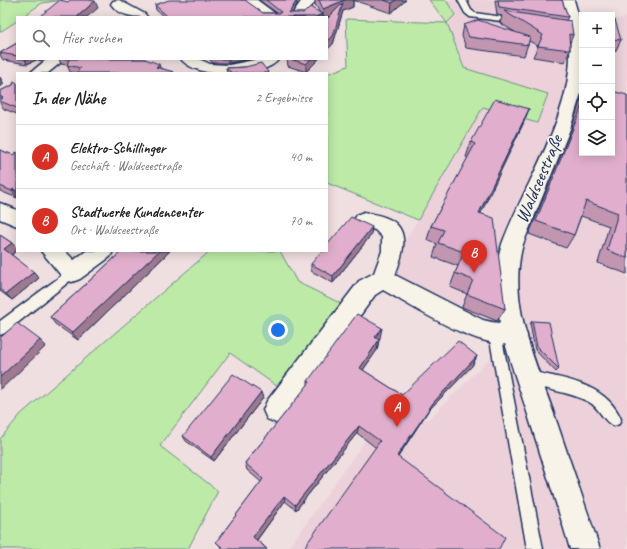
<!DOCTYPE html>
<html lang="de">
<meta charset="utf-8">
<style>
body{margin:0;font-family:Caveat,sans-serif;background:#f6f6f6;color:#222}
.controls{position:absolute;right:12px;top:12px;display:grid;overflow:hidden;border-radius:0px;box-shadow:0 2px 10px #0003}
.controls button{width:36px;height:36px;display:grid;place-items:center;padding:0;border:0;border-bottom:1px solid #e0e0e0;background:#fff;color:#222;font:20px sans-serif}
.you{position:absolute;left:278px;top:330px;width:14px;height:14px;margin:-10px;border:3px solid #fff;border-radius:50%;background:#1a73e8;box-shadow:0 0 0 6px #1a73e833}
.badge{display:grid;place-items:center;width:26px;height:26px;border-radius:50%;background:#d93025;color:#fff;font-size:13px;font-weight:700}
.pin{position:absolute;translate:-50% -33px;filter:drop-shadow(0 1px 2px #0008)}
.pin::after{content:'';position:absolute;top:21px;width:14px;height:12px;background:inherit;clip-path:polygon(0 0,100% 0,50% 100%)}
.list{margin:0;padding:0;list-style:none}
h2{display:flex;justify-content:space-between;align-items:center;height:52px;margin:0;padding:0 16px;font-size:17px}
h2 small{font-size:13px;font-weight:400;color:#767676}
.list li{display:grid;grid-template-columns:26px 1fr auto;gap:12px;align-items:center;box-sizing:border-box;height:64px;padding:0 16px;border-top:1px solid #e0e0e0}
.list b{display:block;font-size:15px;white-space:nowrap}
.list p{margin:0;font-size:13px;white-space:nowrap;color:#767676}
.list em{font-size:13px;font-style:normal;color:#767676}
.icon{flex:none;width:22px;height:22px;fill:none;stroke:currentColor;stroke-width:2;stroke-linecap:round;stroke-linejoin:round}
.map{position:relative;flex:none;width:627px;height:549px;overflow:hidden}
.search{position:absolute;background:#fff;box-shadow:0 2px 10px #0003;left:16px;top:16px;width:312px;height:44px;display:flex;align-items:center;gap:10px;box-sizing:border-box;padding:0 14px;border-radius:0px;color:#767676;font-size:15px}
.panel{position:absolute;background:#fff;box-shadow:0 2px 10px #0003;left:16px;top:72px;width:312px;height:180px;border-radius:0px}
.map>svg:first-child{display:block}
.built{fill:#ecd1da}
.green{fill:#bdeaa7;stroke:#6c8c82}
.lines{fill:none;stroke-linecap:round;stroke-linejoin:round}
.lane-casing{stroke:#1b2f5e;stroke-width:3}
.street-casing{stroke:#1b2f5e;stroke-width:3}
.secondary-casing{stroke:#1b2f5e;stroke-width:3}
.lane{fill:#f7f3e8;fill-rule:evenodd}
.street{fill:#f7f3e8;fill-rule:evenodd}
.secondary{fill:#f7f3e8;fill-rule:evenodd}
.wall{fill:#c296b0;stroke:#1b2f5e}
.shaded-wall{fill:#9e7a90;stroke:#1b2f5e}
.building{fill:#e1afcd;stroke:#1b2f5e}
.labels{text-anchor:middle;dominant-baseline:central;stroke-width:4;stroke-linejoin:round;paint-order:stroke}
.street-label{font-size:19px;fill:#1b2f5e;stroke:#f7f3e8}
</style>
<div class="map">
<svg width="627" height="549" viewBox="0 0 627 549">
<rect width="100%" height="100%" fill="#f0dfe0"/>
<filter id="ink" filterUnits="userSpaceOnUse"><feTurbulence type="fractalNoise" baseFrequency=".025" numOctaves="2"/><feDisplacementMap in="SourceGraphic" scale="8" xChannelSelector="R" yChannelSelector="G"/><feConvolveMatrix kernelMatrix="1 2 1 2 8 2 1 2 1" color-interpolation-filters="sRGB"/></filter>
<g filter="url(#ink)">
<path class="built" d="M446,0h121l8,30 7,-2v125h30v-133l15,-3v532h-339l78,-110 9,-56 53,37 61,-61 8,-1 -19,-29 -96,-50 69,-114 32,-58 54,16 11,-29 -84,-26 -17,-45 8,-8z"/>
<path class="green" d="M0,0h63l-21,3 -20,14h-5v4l-17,11z
M429,0h17l9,15 -8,8 17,45 84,26 -11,29 -54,-16 -65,113 -91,-37v-109l21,-8 -2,-47 101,4z
M210,251h70l17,31 55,27 -64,85 -58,-41 -70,93 58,45 -30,58h-188v-110l21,-25z"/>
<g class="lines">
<defs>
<path id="lane" d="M458,0h8l5,10 4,3 41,6 4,2 -4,2 -46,-6 -5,-4z
M72,268l4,2 2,3 -2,3 -71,57 -5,2v-14z
M495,328l5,2 1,4 42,215h-16l-38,-215 1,-4z
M528,371c34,7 78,12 93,48l-2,5 -5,2c-11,-4 -14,-18 -25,-24 -22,-11 -43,-12 -66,-20l-2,-5 2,-5z"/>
<path id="street" d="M119,0l26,14 2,3c-13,0 -28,-1 -36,-13l2,-3z
M241,0h16l23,17h-16z
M302,0h14l-12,17h-14z
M47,59h18l-17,14h-18z
M181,59h18l11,5 19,1 30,-6h20c-14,20 -84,20 -98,0z
M0,203l17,7v16l-17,-7z
M364,212c8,2 17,3 25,7 23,11 13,38 6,56l88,45c14,4 27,3 40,8l4,7 -4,7c-36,14 -107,-34 -140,-52l-8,5 -90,124 -9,4 -9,-4 -4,-9 4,-9 92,-120 15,-8 8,-22v-14l-7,-7 -18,-5 -3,-5 3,-5z
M41,251h24l9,9 12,-9h27l-3,6 -30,22 -8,3 -8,-3z"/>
<path id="secondary" d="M560,0h14l8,28v62l-12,39 -47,115c-16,58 12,116 31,170 15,45 31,90 46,135h-30c-13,-45 -28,-89 -42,-134 -17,-55 -44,-113 -26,-171 23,-62 71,-129 68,-197 -1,-16 -6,-31 -10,-47z"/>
</defs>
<use href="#lane" class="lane-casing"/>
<use href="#street" class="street-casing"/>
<use href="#secondary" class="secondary-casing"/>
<use href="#lane" class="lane"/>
<use href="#street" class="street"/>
<use href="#secondary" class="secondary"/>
</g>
<path class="wall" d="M259,0h38v4l-5,9h28l-5,-9v-4h91l-15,13 -38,-13v7l-10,4 -10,33 -6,6v-31l3,-3 -3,1h-163l-8,-7 -1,-5 108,8h14z
M495,0h67l6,17 -2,3 7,15 -3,8v7l-5,12 -32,-5 5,-11 -9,-5 -5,15 -58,-8 -4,-12 2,-11 51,7 -15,-9 2,-7 -5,-1z
M612,20l9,20 -6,12 -3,-1z
M17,43v16h28l-2,2 -7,-1 -9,4 -24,-4 -3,-5v-2z
M59,59h86l15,9 14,5h-99l-5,-1 -3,-7 -6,-1z
M209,59h42l-22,4h-16z
M287,59h32l-13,13 -18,-6z
M245,67l24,6h-42l-1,-5z
M17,83v31l-13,-5 -4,-6v-12l13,-6z
M627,95v179l-29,-11 11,-37 -28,-10 -7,19 -8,13 -37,-14 42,-104 11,-34v57z
M529,109l-6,15 -43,89 25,96 -8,12 -35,-14 5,-13 -17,-7 8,-21 -25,-9 4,-13 -10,-4 4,-14 37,-68 -2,-1 5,-15z
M0,150l13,5 4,-3v46l-17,-7z
M0,235l12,8 5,5v2l-5,5 27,23 -27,22 -12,-9z
M371,235l-38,48 -22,-12v-7z
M122,251h48l-92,89 -23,-16 -5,-7z
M532,321l27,48 -3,3 -21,-22 -5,-26z
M380,338l-1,2 -2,10 -14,20 39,25 75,-39 -5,10 -44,45 -30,46 -23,-10 -18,-14 -61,77 -11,-9 -28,39 10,9h-44l-7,-7 45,-60 -14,-12 -2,-7 63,-78v-4z
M263,398l-49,63 -28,-20 -3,-5z"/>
<path class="shaded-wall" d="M297,0v4l-7,13 -1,-4z
M345,0h8v7l-10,4 -10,33 -6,6v-8l13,-30 -13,5h-4v-8z
M396,0h10l-15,13 1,-10z
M95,1l3,7 -11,9h-10z
M322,14v3h-7z
M25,59h11v1l-9,4z
M228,59h23l-22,4z
M311,59h8l-13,13v-8z
M159,64l2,7 -5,-4z
M0,77l4,7 -4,3z
M529,109l-6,15 -49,104 5,-15z
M13,189l4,5v4l-5,-7z
M372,227l-1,8 -38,48v-7z
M12,243l5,5v2l-7,6 -6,-7z
M159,251h11l-92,89 -6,-7z
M34,272l5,6 -27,22 -6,-6z
M382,328l-2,10 -7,9 2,-10z
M40,340l6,6 -46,44v-13z
M379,340l-2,10 -19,27 2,-9z
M477,356l-5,10 -44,45 -34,52 3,-7 36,-53z
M261,392l2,6 -49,63 -3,-4z
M359,426l-2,7 -61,77 -1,-5z
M284,496l1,5 -29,40 -3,-4z"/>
<path class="building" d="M60,0l8,2 2,-2h18l7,1 -18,16h-38z
M169,0h76l18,13h17l1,-1 -15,-12h31l-8,13h15l6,-6 12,7 -7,3h-147l-13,-12z
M319,0h26l-22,9z
M384,0h12l-4,3z
M498,0h64l6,17 -69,-10z
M343,3l-10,33 -6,6v-23z
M504,11l67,10 2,14 -4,-1 1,16 -32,-4 5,-11z
M478,20l52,17 -2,8 -59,-8 -5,-12z
M612,20h3l6,20 -9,-1z
M17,43v13l-17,-3z
M69,59h76l14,5 -3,3 18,5 -1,1h-97l5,-5 -14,-3z
M290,59h21l-5,5z
M261,63l8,10h-37l-6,-5 19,-1z
M14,81l3,2v25l-17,-7v-1l3,-2 -3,-2v-5l13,-6z
M612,91l15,4v163l-20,-8 11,-37 -32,-12 -12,34 -38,-14 42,-105 4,-12v49h30z
M495,99l34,10 -50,104 15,5 11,91 -38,-15 6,-14 -18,-7 9,-21 -26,-9 6,-13 -13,-4 44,-82 -4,-2z
M0,150l13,5 4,-3v39l-4,-2 -1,2 -12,-5z
M351,217l21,10 -39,49 -22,-12 11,-13h5v-6z
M0,235l12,8 -8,6 30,23 -28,22 -6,-5z
M122,251h37l-87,82 -22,-16z
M357,314l25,14 -7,9 4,3 -19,28 42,27 56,-54 19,15 -44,47 -36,53 108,81 -6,12h-196l77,-108 -21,-15 -64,79 -11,-9 -31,41 14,12h-43l-8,-7 47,-63 -18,-16 65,-81 -2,-1z
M532,321l17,1 10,47 -22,-22z
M17,323l23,17 -40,37v-39z
M233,374l28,18 -50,65 -28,-21z"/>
</g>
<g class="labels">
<g class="street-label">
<text transform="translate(539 179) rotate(-67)">Waldseestraße</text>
</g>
</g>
</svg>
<div class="controls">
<button>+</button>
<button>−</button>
<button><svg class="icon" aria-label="locate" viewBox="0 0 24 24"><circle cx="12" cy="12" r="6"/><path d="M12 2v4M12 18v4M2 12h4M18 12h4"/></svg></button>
<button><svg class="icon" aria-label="layers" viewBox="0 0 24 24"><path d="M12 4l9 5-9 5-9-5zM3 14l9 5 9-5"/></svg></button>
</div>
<div class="you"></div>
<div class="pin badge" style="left:397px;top:427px">A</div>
<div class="pin badge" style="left:474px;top:273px">B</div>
<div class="search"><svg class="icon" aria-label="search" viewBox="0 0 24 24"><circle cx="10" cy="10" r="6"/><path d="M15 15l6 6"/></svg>Hier suchen</div>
<section class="panel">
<h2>In der Nähe<small>2 Ergebnisse</small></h2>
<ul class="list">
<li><span class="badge">A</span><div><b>Elektro-Schillinger</b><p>Geschäft · Waldseestraße</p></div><em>40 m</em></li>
<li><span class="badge">B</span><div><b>Stadtwerke Kundencenter</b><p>Ort · Waldseestraße</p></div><em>70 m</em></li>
</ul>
</section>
</div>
